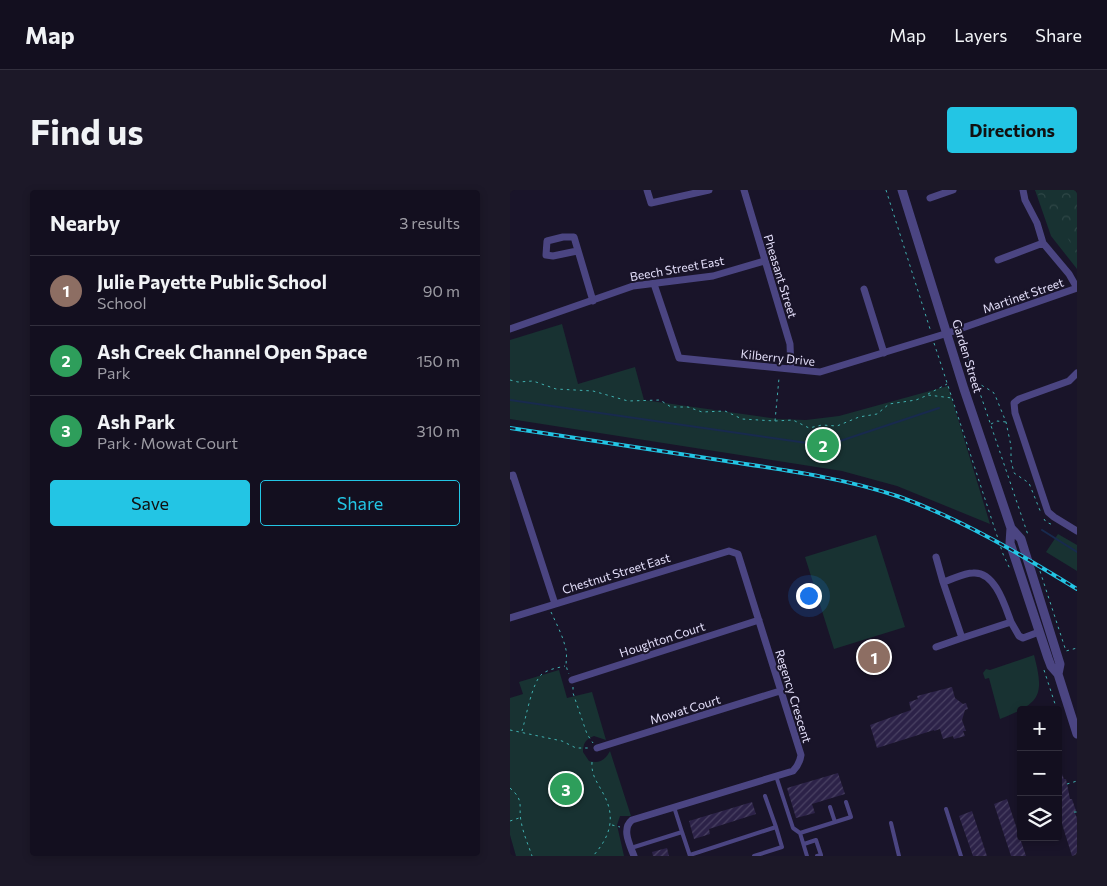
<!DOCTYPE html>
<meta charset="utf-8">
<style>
body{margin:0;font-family:Commissioner,sans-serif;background:#1c1828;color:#f1f3f6}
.controls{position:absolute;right:15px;bottom:15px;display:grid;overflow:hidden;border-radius:5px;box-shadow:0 2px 8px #0003}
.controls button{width:45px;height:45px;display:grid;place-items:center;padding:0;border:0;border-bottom:1px solid #322f3d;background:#130f1f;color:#f1f3f6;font:25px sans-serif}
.you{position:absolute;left:298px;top:405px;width:18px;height:18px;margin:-12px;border:4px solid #fff;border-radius:50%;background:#1a73e8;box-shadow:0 0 0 8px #1a73e833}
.badge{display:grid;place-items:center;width:32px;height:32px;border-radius:50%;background:#23c5e4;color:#fff;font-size:16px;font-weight:700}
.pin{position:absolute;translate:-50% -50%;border:2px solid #fff;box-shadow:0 1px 5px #0006}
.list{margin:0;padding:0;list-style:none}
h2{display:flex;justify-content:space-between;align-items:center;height:65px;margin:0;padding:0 20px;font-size:21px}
h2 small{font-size:16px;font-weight:400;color:#9d9ca4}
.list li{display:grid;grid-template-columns:32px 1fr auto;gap:15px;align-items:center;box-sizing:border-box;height:70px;padding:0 20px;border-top:1px solid #322f3d}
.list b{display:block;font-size:19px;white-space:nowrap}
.list p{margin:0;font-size:16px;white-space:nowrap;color:#9d9ca4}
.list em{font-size:16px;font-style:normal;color:#9d9ca4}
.actions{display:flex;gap:10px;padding:15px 20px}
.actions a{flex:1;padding:11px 0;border:1px solid #23c5e4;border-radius:5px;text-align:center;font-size:18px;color:#23c5e4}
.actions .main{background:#23c5e4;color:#111}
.icon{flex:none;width:28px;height:28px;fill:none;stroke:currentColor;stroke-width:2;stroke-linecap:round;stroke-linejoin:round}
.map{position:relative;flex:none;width:567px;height:666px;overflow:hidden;border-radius:5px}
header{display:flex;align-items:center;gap:30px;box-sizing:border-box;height:70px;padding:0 25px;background:#130f1f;border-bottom:1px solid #322f3d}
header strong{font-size:24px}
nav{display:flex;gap:28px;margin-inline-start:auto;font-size:18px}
.intro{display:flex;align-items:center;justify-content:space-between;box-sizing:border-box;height:120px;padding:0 30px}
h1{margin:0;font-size:35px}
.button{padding:12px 22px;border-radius:5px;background:#23c5e4;color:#111;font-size:18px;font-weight:700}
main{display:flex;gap:30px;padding:0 30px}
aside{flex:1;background:#130f1f;border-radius:5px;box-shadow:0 2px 8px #0003}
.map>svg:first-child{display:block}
.green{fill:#183232}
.forest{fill:url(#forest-crowns)}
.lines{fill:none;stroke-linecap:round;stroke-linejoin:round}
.stream{stroke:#182a4e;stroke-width:2}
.building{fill:url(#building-hatch)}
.path{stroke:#40afaf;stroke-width:1;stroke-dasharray:2.5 4;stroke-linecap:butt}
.service{stroke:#4b4582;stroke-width:4}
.minor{stroke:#4b4582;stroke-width:7}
.tertiary{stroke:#4b4582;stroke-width:9}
.rail-casing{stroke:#23c5e4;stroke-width:4}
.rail{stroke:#191429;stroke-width:2;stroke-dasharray:5.5;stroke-linecap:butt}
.labels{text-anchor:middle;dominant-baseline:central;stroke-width:4;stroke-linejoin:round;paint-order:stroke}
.street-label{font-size:12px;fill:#e5e0fb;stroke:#191429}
</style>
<header>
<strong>Map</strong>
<nav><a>Map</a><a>Layers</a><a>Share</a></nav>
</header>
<div class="intro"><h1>Find us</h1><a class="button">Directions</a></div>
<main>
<aside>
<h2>Nearby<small>3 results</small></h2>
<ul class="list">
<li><span class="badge" style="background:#8d6e63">1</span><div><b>Julie Payette Public School</b><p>School</p></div><em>90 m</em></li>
<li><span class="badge" style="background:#2e9e5b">2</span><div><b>Ash Creek Channel Open Space</b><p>Park</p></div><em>150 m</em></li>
<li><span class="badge" style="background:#2e9e5b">3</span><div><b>Ash Park</b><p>Park · Mowat Court</p></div><em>310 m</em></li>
</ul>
<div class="actions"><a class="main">Save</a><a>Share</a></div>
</aside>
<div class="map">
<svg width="567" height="666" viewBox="0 0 567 666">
<defs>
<pattern id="forest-crowns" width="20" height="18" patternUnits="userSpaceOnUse" patternTransform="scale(1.25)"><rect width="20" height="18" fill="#183232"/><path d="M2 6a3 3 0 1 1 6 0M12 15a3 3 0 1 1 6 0" fill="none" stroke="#2e4646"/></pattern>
<pattern id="building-hatch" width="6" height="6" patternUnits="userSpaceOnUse" patternTransform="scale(1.25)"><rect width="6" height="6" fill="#2c2248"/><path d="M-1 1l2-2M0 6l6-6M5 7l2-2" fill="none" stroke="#4a4263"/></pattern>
</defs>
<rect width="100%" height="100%" fill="#191429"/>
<path class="green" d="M525,0h42v79l-26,-33z
M52,134l16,60 57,-17 9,33 134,19 28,1 33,-4 109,-30 42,138 -93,-38 -55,-15 -332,-52v-79z
M548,344l19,11v26l-31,-19z
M366,345l29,92 -71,22 -29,-92z
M524,465c11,42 6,48 -34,64l-11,-41 -4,1 -2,-6 3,-4 4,1z
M49,480l8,28 25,-6 14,48 -12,-4c-8,3 -11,7 -11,16l6,9c11,3 16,-1 21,-10l21,65h-11l-3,9 7,31h-108l-6,-21v-137l13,-4 -4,-12z"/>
<path class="forest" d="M525,0h42v65l-11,-20z"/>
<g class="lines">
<path class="stream" d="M0,210l297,43h27l105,-35
M532,340l35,22"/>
</g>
<path class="building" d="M442,497l3,11 8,6 3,-1 2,6 -3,1 -3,10 4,11h-3l2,5 -11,3 -1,-3 -10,3 -3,-10 -6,2v-1l-57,18 -7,-23 41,-15 -2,-8 9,-3 -1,-3z
M328,583l7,21 -33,10 3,9 -19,5 -9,-30z
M552,584l2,5h2l4,20h2l4,12h-2l3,7v38h-5l-14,-45v-36z
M497,609l19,57h-15l-17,-52z
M242,612l4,12 -47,15 1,5 -16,5 -5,-18z
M462,621l15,45h-14l-14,-40z
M157,658l2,8h-16l-1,-4z"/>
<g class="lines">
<path class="path" d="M376,0l45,142
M452,150l66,195
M424,153l69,211 7,15
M0,190l8,2 15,-1 23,8 37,2 35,10 32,-1 11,7h17l14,5 23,-1 17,8 33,2 18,-1 16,8 13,-3 15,1 22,-9 18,-3 12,-10 27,-4 12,-5 24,3
M466,192l17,10 2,3 11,27 5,24v14l3,13 15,10 12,30
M418,204l19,-10
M265,231l4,-43
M481,234l6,-3 9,1
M534,329l2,3 7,3
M528,375l28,86 11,-3
M41,422c5,11 11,22 14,34 4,12 -2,16 4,28
M534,480l13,40
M63,497v6l14,41 6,9
M0,540l52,11 14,7h15
M12,541c4,-13 10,-49 20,-57 7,-5 15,-6 23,-8
M82,572c-1,14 6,21 12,33 12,23 6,42 -11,61
M557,594l10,-3
M0,598c15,13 8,18 11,33 2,12 7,23 11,35
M564,622h3
M0,631l9,-3
M102,635l8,2"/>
<path class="service" d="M266,586l17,52 7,5 51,-16 -5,-15
M255,606l11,31
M320,617l5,15
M436,619l15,47
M381,633l8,33
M172,642l8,24
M290,643l7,23
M294,654l12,-4 5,15 -4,1
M121,658l51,-16 -8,-25
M180,665l86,-28 6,20 -28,9"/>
<path class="minor" d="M137,0l4,13 58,-13
M234,0l46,154 1,25
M513,0l2,10 12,23 6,20 26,31 8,14
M420,8l23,-8
M67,61l-24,5 -7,-1 1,-14 16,-4h11l19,64
M488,70l45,-17
M144,94l25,74 141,14 128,-39 129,-45
M354,99l20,64
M0,139l123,-43 80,-10 51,-15
M567,183l-8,8 -50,18 -5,4 1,10 33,99 6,5 23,14
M0,286l3,-1 42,129
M426,367l7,25
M0,428l219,-67 9,3 63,201c-1,7 -3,11 -8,16l-161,49c-11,9 -2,25 2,36
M501,432c-6,-16 -16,-51 -38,-49 -10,0 -21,7 -30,9l19,56 49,-16 8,14 4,2 16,-6
M426,457l26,-9
M62,490l187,-60
M87,558l183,-57"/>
<path class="tertiary" d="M392,0l62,199 47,139 -1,15 38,115 3,8 7,8
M501,338l10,11 39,125 -2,10 19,60"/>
<defs>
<path id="rail" d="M0,238c72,11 144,22 216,33 59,9 118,17 174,36 63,23 120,57 177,92"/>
</defs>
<use href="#rail" class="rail-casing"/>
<use href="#rail" class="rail"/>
</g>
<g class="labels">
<g class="street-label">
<text transform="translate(167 78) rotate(-10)">Beech Street East</text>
<text transform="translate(271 86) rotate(73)">Pheasant Street</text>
<text transform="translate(513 105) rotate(-19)">Martinet Street</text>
<text transform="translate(458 166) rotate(73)">Garden Street</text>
<text transform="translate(268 167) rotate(6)">Kilberry Drive</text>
<text transform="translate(106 383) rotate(-17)">Chestnut Street East</text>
<text transform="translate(152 449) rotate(-18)">Houghton Court</text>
<text transform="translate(284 506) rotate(73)">Regency Crescent</text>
<text transform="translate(175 519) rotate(-17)">Mowat Court</text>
</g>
</g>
</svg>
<div class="controls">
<button>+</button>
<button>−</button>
<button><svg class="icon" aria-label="layers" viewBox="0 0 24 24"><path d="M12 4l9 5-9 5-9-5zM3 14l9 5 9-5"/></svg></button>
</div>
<div class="you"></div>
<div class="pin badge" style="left:364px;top:467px;background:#8d6e63">1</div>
<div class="pin badge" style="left:313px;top:255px;background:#2e9e5b">2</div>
<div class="pin badge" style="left:56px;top:599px;background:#2e9e5b">3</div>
</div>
</main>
